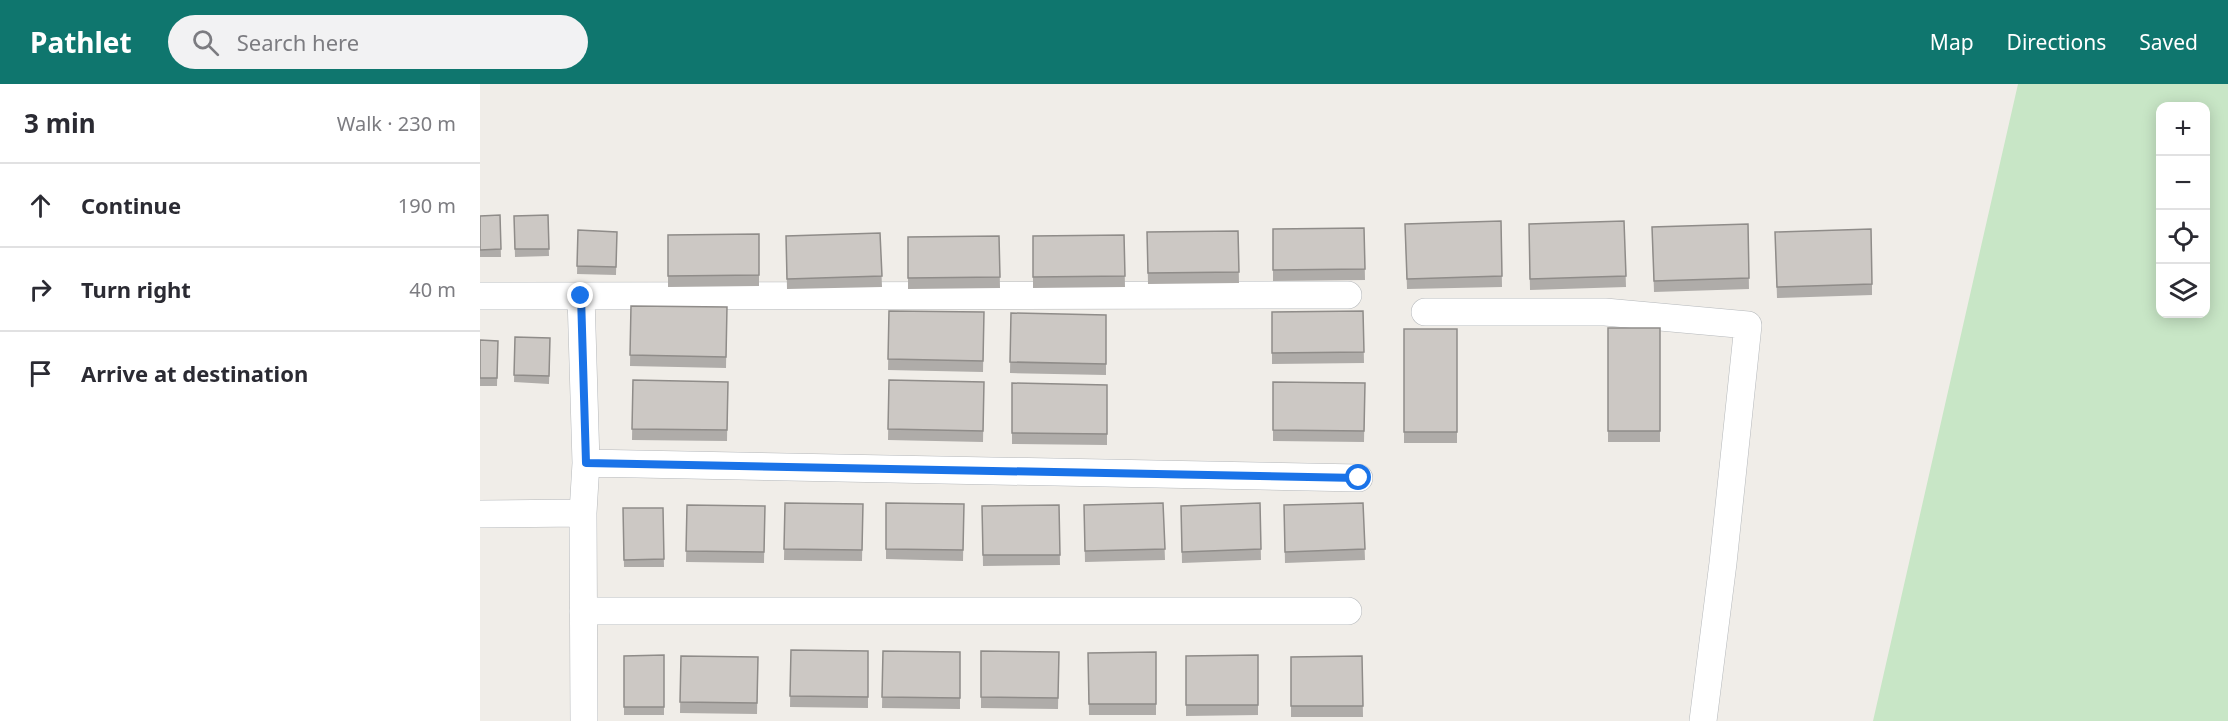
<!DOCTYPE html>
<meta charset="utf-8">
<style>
body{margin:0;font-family:"Noto Sans",sans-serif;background:#f2f2f3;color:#2b2b33}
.controls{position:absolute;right:18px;top:18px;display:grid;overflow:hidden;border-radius:12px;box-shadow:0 3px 15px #0003}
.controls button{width:54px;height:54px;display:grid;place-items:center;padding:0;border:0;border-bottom:2px solid #e1e1e2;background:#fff;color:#2b2b33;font:30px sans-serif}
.stop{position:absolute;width:18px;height:18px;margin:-14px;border:4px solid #1a73e8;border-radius:50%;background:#fff}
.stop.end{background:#1a73e8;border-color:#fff;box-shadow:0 2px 6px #0008}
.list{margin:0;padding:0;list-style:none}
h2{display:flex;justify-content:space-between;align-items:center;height:78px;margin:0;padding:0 24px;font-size:26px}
h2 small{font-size:20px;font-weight:400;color:#7c7c81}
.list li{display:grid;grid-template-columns:39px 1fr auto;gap:18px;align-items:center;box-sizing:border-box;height:84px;padding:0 24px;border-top:2px solid #e1e1e2}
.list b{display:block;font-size:22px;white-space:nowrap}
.list em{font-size:20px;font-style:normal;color:#7c7c81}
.icon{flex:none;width:33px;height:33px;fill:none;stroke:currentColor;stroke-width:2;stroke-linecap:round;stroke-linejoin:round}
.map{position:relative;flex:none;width:1748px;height:637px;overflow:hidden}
header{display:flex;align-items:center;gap:36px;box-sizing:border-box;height:84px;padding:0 30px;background:#0f766e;color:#fff}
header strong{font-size:28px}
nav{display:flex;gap:33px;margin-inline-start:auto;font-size:21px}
.search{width:420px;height:54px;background:#f2f2f3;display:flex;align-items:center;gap:15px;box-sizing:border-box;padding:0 21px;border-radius:33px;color:#7c7c81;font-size:22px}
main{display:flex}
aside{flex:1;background:#fff}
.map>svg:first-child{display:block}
.green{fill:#c8e6c6;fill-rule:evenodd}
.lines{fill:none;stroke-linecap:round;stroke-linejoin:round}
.street-casing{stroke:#b5b8bb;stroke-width:28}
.street{stroke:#fff;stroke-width:27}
.wall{fill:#afaca9}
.building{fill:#ccc8c4;stroke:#8f8c89;stroke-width:1.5}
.route{stroke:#1a73e8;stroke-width:8}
</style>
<header>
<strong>Pathlet</strong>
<div class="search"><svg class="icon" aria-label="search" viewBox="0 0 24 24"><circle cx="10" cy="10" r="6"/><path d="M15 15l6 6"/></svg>Search here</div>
<nav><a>Map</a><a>Directions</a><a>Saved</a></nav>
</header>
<main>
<aside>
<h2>3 min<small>Walk · 230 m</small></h2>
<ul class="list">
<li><svg class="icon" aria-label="ahead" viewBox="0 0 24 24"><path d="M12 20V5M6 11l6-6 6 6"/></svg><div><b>Continue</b></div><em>190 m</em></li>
<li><svg class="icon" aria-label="right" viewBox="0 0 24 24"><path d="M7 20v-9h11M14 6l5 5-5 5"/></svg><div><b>Turn right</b></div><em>40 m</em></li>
<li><svg class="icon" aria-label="arrive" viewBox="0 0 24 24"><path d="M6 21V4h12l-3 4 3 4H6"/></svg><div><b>Arrive at destination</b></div></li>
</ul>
</aside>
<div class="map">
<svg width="1748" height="637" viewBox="0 0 1748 637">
<rect width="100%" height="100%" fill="#f0ede8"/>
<path class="green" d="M1538,0h210v637h-355zM1680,22h46v208h-46z"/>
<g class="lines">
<defs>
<path id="street" d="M0,212l868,-1
M101,212l5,167 -3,50 1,208
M945,228h180l143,13 -25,238 -20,158
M106,379l773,15
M0,430l103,-1
M103,527h765"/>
</defs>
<use href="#street" class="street-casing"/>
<use href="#street" class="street"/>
</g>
<path class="wall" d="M20,131l1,42h-21v-41z
M68,131l1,41 -34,1 -1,-41z
M1021,137l1,66 -95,2 -2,-65z
M1144,137l2,66 -96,3 -1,-55z
M1268,140l1,65 -95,3 -2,-65z
M884,144l1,52 -92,1v-52z
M98,146l39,2 -1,43 -39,-1z
M758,147l1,52 -91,1 -1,-52z
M1295,148l97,52v11l-95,3z
M400,149l2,54 -95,2 -1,-53z
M279,150v52l-91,1v-52z
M644,151l1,52 -92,1v-52z
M519,152l1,52 -92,1v-52z
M151,222l96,1 -1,61 -96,-2z
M409,227l95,1 -1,60 -95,-2z
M883,227l1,52 -92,1v-52z
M531,229l95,2v60l-96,-2z
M1128,244h52v114h-52z
M924,245h53v114h-53z
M35,253l35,1 -1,46 -35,-2z
M0,256l18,1 -1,45h-17z
M153,296l95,2 -1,59 -95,-1z
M409,296l95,2 -1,60 -95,-2z
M793,298l92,1 -1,59 -91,-1z
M532,299l95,2v60l-95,-1z
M305,419l78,1 -1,57 -78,-1z
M406,419l78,1 -1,57 -77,-2z
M683,419l2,57 -80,2 -1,-57z
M780,419l1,57 -79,3 -1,-57z
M883,419l2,57 -80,3 -1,-58z
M207,421l78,1 -1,57 -78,-1z
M579,421l1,60 -77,1 -1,-60z
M143,424h40l1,59h-40z
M311,566l77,1v57l-78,-1z
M403,567l77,1v57l-78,-1z
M501,567l78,1 -1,57 -77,-1z
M676,568v63h-67l-1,-62z
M184,571v60h-40v-59z
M778,571v60l-72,1v-60z
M201,572l77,1 -1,57 -77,-1z
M882,572l1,61h-72v-60z"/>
<path class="building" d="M20,131l1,34 -21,1v-34z
M68,131l1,34h-34l-1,-33z
M1021,137l1,55 -95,3 -2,-55z
M1144,137l2,55 -96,3 -1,-55z
M1268,140l1,54 -95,3 -2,-54z
M884,144l1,41 -92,1v-41z
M1391,145l1,55 -95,3 -2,-55z
M98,146l39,2 -1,35 -39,-1z
M758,147l1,41 -91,1 -1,-41z
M400,149l2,43 -95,3 -1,-43z
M279,150v41l-91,1v-41z
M644,151l1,41 -92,1v-41z
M519,152l1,41 -92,1v-41z
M151,222l96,1 -1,50 -96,-2z
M409,227l95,1 -1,49 -95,-2z
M883,227l1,41 -92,1v-41z
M531,229l95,2v49l-96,-2z
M1128,244h52v103h-52z
M924,245h53v103h-53z
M35,253l35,1 -1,38 -35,-1z
M0,256l18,1 -1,37h-17z
M153,296l95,2 -1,48 -95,-1z
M409,296l95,2 -1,49 -95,-2z
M793,298l92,1 -1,48 -91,-1z
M532,299l95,2v49l-95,-1z
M305,419l78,1 -1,46 -78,-1z
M406,419l78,1 -1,46 -77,-1z
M683,419l2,46 -80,2 -1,-46z
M780,419l1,46 -79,3 -1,-46z
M883,419l2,46 -80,3 -1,-47z
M207,421l78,1 -1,46 -78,-1z
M579,421l1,50h-77l-1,-49z
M143,424h40l1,51 -40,1z
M311,566l77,1v46l-78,-1z
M403,567l77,1v46l-78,-1z
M501,567l78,1 -1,46 -77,-1z
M676,568v52h-67l-1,-51z
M184,571v52h-40v-51z
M778,571v50h-72v-49z
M201,572l77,1 -1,46 -77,-1z
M882,572l1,50h-72v-49z"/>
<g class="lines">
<path class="route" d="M101,212l5,167 773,15"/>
</g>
</svg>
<div class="controls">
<button>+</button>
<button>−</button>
<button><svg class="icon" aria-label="locate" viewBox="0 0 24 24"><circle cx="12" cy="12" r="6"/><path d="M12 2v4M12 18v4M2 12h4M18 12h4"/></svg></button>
<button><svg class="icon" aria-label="layers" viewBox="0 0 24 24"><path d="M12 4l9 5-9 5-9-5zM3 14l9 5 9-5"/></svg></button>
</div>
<div class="stop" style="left:879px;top:394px"></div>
<div class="stop end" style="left:101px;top:212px"></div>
</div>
</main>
